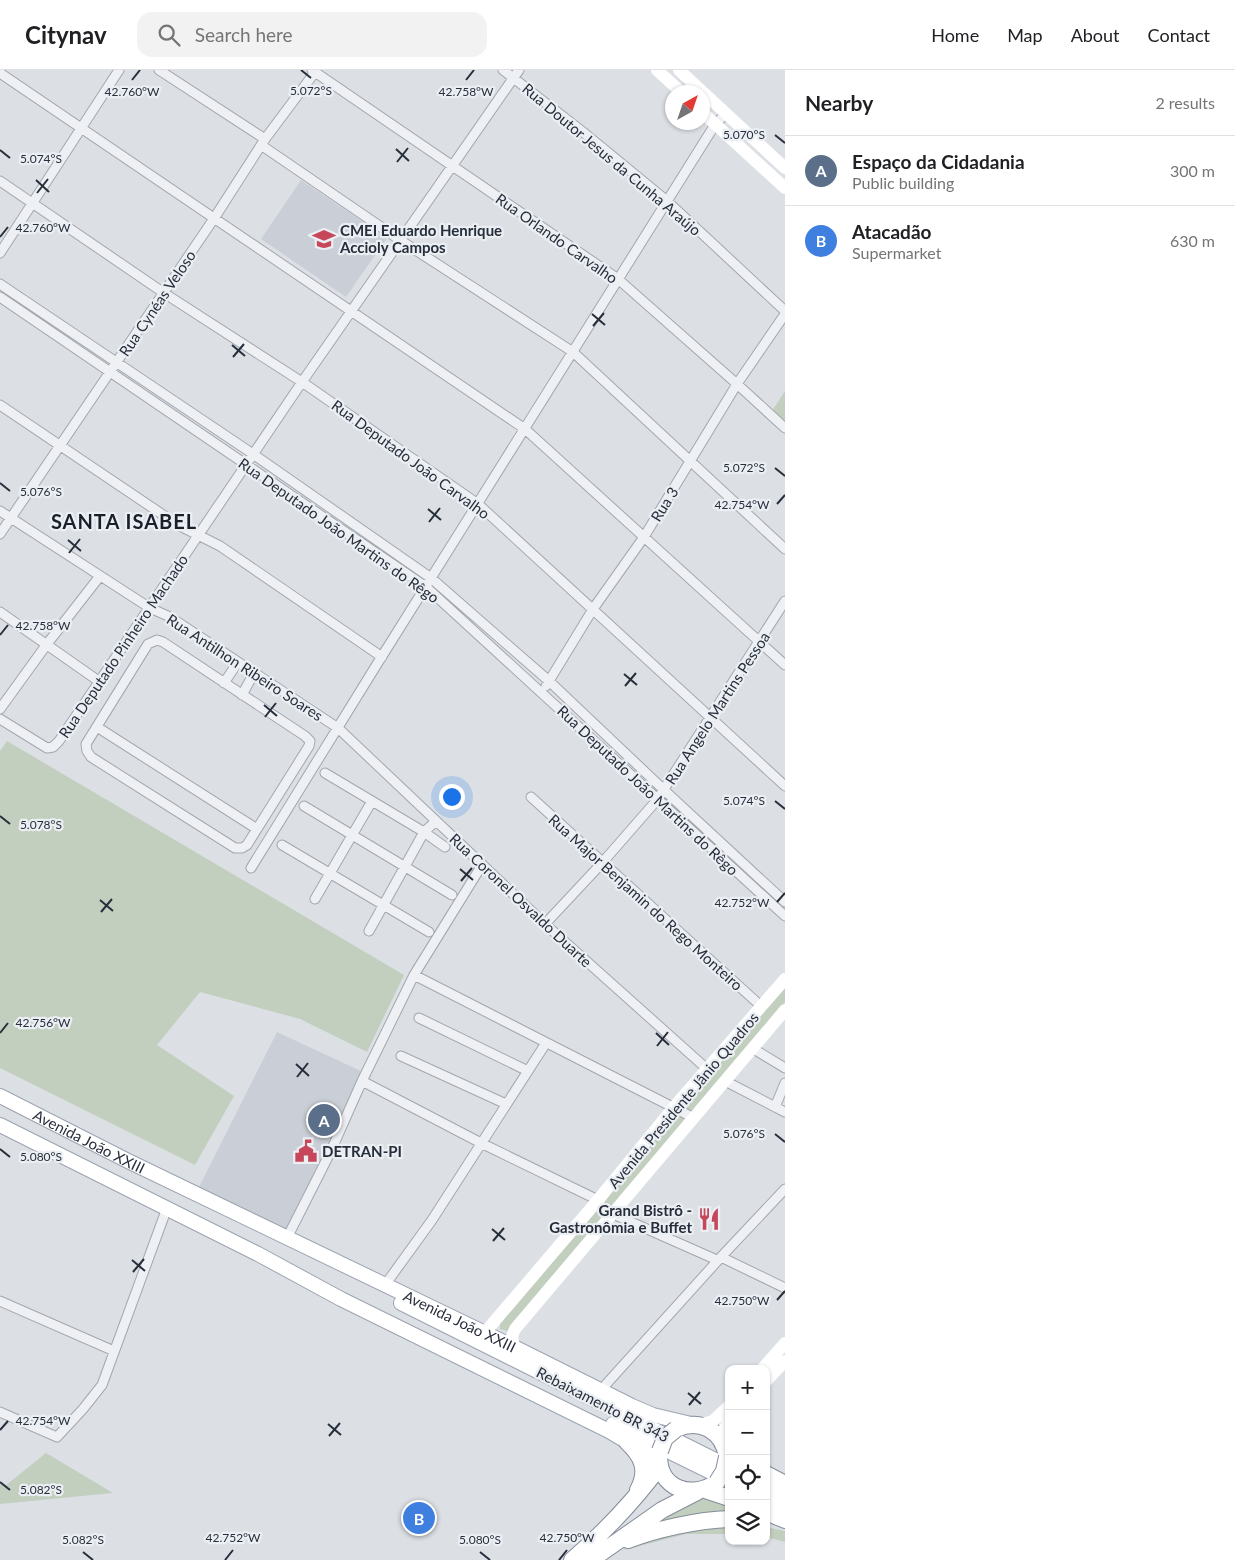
<!DOCTYPE html>
<meta charset="utf-8">
<style>
body{margin:0;font-family:Lato,sans-serif;background:#f2f2f2;color:#202124}
.controls{position:absolute;right:15px;bottom:15px;display:grid;overflow:hidden;border-radius:10px;box-shadow:0 1px 4px #0004}
.controls button{width:45px;height:45px;display:grid;place-items:center;padding:0;border:0;border-bottom:1px solid #e0e0e0;background:#fff;color:#202124;font:25px sans-serif}
.compass{position:absolute;left:665px;top:15px;width:45px;height:45px;border-radius:50%;background:#fff;box-shadow:0 1px 4px #0004;rotate:40deg}
.you{position:absolute;left:451px;top:726px;width:18px;height:18px;margin:-12px;border:4px solid #fff;border-radius:50%;background:#1a73e8;box-shadow:0 0 0 8px #1a73e833}
.badge{display:grid;place-items:center;width:32px;height:32px;border-radius:50%;background:#1a73e8;color:#fff;font-size:16px;font-weight:700}
.pin{position:absolute;translate:-50% -50%;border:2px solid #fff;box-shadow:0 1px 5px #0006}
.list{margin:0;padding:0;list-style:none}
h2{display:flex;justify-content:space-between;align-items:center;height:65px;margin:0;padding:0 20px;font-size:21px}
h2 small{font-size:16px;font-weight:400;color:#757577}
.list li{display:grid;grid-template-columns:32px 1fr auto;gap:15px;align-items:center;box-sizing:border-box;height:70px;padding:0 20px;border-top:1px solid #e0e0e0}
.list b{display:block;font-size:19px;white-space:nowrap}
.list p{margin:0;font-size:16px;white-space:nowrap;color:#757577}
.list em{font-size:16px;font-style:normal;color:#757577}
.icon{flex:none;width:28px;height:28px;fill:none;stroke:currentColor;stroke-width:2;stroke-linecap:round;stroke-linejoin:round}
.map{position:relative;flex:none;width:785px;height:1490px;overflow:hidden}
header{display:flex;align-items:center;gap:30px;box-sizing:border-box;height:70px;padding:0 25px;background:#fff;border-bottom:1px solid #e0e0e0}
header strong{font-size:24px}
nav{display:flex;gap:28px;margin-inline-start:auto;font-size:18px}
.search{width:350px;height:45px;background:#f2f2f2;display:flex;align-items:center;gap:12px;box-sizing:border-box;padding:0 18px;border-radius:15px;color:#757577;font-size:19px}
main{display:flex}
aside{flex:1;background:#fff}
.map>svg:first-child{display:block}
.built{fill:#cacfd7}
.green{fill:#c2cfbe}
.lines{fill:none;stroke-linecap:round;stroke-linejoin:round}
.street-casing{stroke:#a2a7af;stroke-width:11}
.primary-casing{stroke:#9ca4b0;stroke-width:16}
.highway-casing{stroke:#858d9b;stroke-width:18}
.street{stroke:#eef0f4;stroke-width:9}
.secondary{stroke:#fff;stroke-width:12}
.primary{stroke:#fff;stroke-width:14}
.highway{stroke:#fff;stroke-width:16}
.highway-bridge-casing{stroke:#858d9b;stroke-width:18;stroke-linecap:butt}
.highway-bridge{stroke:#fff;stroke-width:16}
.ticks{fill:none;stroke:#272e3b;stroke-width:2}
.labels{text-anchor:middle;dominant-baseline:central;stroke-width:4.5;stroke-linejoin:round;paint-order:stroke}
.street-label{font-size:15px;fill:#272e3b;stroke:#ebeff3}
.poi-label{font-size:15px;font-weight:bold;fill:#272e3b;stroke:#ebeff3;text-anchor:start}
.district-label{font-size:20px;font-weight:bold;letter-spacing:1px;fill:#191f2b;stroke:#ebeff3}
.ticks-label{font-size:12px;text-anchor:middle;fill:#272e3b;stroke:#ebeff3;stroke-width:4.5;stroke-linejoin:round;paint-order:stroke}
</style>
<header>
<strong>Citynav</strong>
<div class="search"><svg class="icon" aria-label="search" viewBox="0 0 24 24"><circle cx="10" cy="10" r="6"/><path d="M15 15l6 6"/></svg>Search here</div>
<nav><a>Home</a><a>Map</a><a>About</a><a>Contact</a></nav>
</header>
<main>
<div class="map">
<svg width="785" height="1490" viewBox="0 0 785 1490">
<rect width="100%" height="100%" fill="#dce0e5"/>
<path class="built" d="M301,110l86,58 -41,59 -85,-58z
M277,962l86,40 -75,159 -89,-44z"/>
<path class="green" d="M785,321v32l-13,-12z
M7,671l397,234 -37,77 -67,-33 -100,-27 -43,53 77,51 -39,69 -195,-97v-317z
M785,914v18l-93,109h-3l-4,-3v-6z
M675,1044l9,3v5l-175,208 -2,1 -7,-2v-6z
M46,1383l67,40 -113,11v-20l5,2z
M702,1427l27,5v12l-28,-1 -58,15z
M729,1454v10h-43l-66,17 37,-15z
M766,1457l19,4v11l-19,-5z"/>
<g class="lines">
<defs>
<path id="street" d="M159,0l106,69
M312,0l306,209 119,105 48,44
M503,0l80,62 84,69 118,110
M0,3l525,356 260,236
M261,75l139,95 173,112 212,197
M0,111l164,112 138,89 176,122 307,282
M0,183l119,-183
M0,214l253,170 178,124 118,103 115,109 121,112
M0,227l426,290 359,329
M0,335l178,120 42,21 162,111
M0,441l150,97 20,9 168,111 207,196 162,145
M0,464l215,-317 50,-78 50,-67
M0,542l100,70
M157,570l6,2 142,94 5,5 -1,5 -62,99 -5,3h-7l-144,-91 -4,-6 -1,-7 62,-100z
M224,613l14,-21
M546,616l47,-77 51,-72 93,-153 48,-70
M242,625l12,-22
M0,639l47,-65 53,-68
M0,649l47,29 6,-1 6,-6 243,-359 217,-312
M97,657l160,102
M325,703l99,59 21,15
M531,727l231,210
M304,736l148,89
M282,775l147,87
M251,798l123,-199 342,-546 10,-9
M315,829l57,-98
M545,854l57,-61 55,-63 128,-199
M369,861l55,-99 12,-11
M414,905l280,143
M419,948l109,53
M752,978l33,20
M401,986l105,48
M362,1011l119,62 117,57
M725,1011l60,31
M775,1037l10,-24
M613,1144l104,46
M287,1168l43,-85 32,-72 52,-106 68,-110
M721,1187l64,31
M385,1215l47,-65 114,-177
M0,1231l114,50
M600,1321l121,-134 64,-68
M0,1342l57,25 26,-28 19,-24 65,-177"/>
<g id="primary">
<path id="s1" d="M0,1026l128,65 386,186 118,59 21,9 38,9"/>
<path d="M0,1055l258,129 83,45 268,132 34,20 17,15"/>
<path d="M401,1233l328,164"/>
<path d="M613,1354l116,57"/>
<path d="M766,1416l19,10"/>
<path d="M766,1430l19,10"/>
</g>
<path id="highway" d="M676,1359c24,-11 47,2 51,28
M627,1372c15,14 22,28 11,48
M659,1386c0,33 33,44 58,26
M766,1404l19,10
M705,1420l24,8
M766,1442l19,8
M628,1470c29,-11 70,-20 101,-21
M572,1490c34,-29 61,-58 88,-94
M591,1490l71,-50 35,-18"/>
</defs>
<use href="#street" class="street-casing"/>
<use href="#primary" class="primary-casing"/>
<use href="#highway" class="highway-casing"/>
<use href="#street" class="street"/>
<path class="secondary" d="M657,0l24,22
M679,0l106,98
M702,42l83,76
M482,1262l5,-2 111,-130 76,-93 111,-128
M514,1277l-2,-11 3,-7 270,-319
M762,1299l23,-26
M766,1311l19,-20
M699,1355l14,-4 16,-15
M723,1373v-12l6,-10"/>
<use href="#primary" class="primary"/>
<use href="#highway" class="highway"/>
<defs>
<path id="highway-bridge" d="M660,1381l5,-13 11,-9
M717,1412l7,-11 3,-14"/>
</defs>
<use href="#highway-bridge" class="highway-bridge-casing"/>
<use href="#highway-bridge" class="highway-bridge"/>
</g>
<path class="ticks" d="M301,0l10,8M132,10l8,-10M466,10l8,-10M775,65l10,8M396,79l13,12M0,80l10,8M397,92l11,-14M36,110l13,12M37,123l11,-14M0,167l8,-10M592,244l13,11M593,256l11,-13M232,275l13,11M233,287l11,-13M775,398l10,8M0,413l10,8M777,434l8,-9M428,439l13,11M429,452l11,-14M68,470l13,11M69,483l11,-14M0,565l8,-10M624,604l13,11M625,616l11,-13M264,635l13,11M265,647l11,-14M775,731l10,8M0,746l10,8M460,799l13,11M461,811l11,-13M100,830l13,11M777,832l8,-9M101,842l11,-13M0,963l8,-10M656,963l13,12M657,976l11,-14M296,994l13,12M297,1007l11,-14M775,1064l10,8M0,1079l10,8M492,1159l13,11M493,1171l11,-13M132,1190l13,11M133,1202l11,-13M777,1230l8,-9M688,1323l13,11M689,1335l11,-13M328,1354l13,11M0,1360l8,-9M329,1366l11,-13M0,1412l10,8M83,1482l10,8M480,1482l10,8M225,1490l8,-10M559,1490l8,-10"/>
<defs>
<symbol id="school-bare" viewBox="-9 -9 18 18"><path d="M0-5L7-2L0 1L-7-2ZM-4 1L0 2.5L4 1V4Q0 6-4 4Z" fill="#c54759" stroke="#ebeff3" stroke-width="2.5" paint-order="stroke"/></symbol>
<symbol id="civic-bare" viewBox="-9 -9 18 18"><path d="M-.6-6.5H3V-4.5H.6V-3L4-1V1h2V6H-6V1h2V-1L-.6-3ZM-1.2 2.5V6h2.4V2.5Z" fill="#c54759" stroke="#ebeff3" stroke-width="2.5" paint-order="stroke"/></symbol>
<symbol id="restaurant-bare" viewBox="-9 -9 18 18"><path d="M-5-6h1v4h1v-4h1v4h1v-4h1v5L-1.5 .5V6h-2V.5L-5-1ZM5-6V6H3V1.5H1.5Q1.5-4 5-6Z" fill="#c54759" stroke="#ebeff3" stroke-width="2.5" paint-order="stroke"/></symbol>
</defs>
<g fill-rule="evenodd">
<use href="#school-bare" x="308" y="153" width="32" height="32"/>
<use href="#civic-bare" x="290" y="1065" width="32" height="32"/>
<use href="#restaurant-bare" x="693" y="1133" width="32" height="32"/>
</g>
<g class="labels">
<g class="street-label">
<text transform="translate(612 89) rotate(40)">Rua Doutor Jesus da Cunha Araújo</text>
<text transform="translate(557 168) rotate(35)">Rua Orlando Carvalho</text>
<text transform="translate(157 233) rotate(-56)">Rua Cynéas Veloso</text>
<text transform="translate(411 389) rotate(36)">Rua Deputado João Carvalho</text>
<text transform="translate(664 434) rotate(-58)">Rua 3</text>
<text transform="translate(339 460) rotate(35)">Rua Deputado João Martins do Rêgo</text>
<text transform="translate(123 576) rotate(-56)">Rua Deputado Pinheiro Machado</text>
<text transform="translate(245 597) rotate(33)">Rua Antilhon Ribeiro Soares</text>
<text transform="translate(717 638) rotate(-57)">Rua Angelo Martins Pessoa</text>
<text transform="translate(648 720) rotate(43)">Rua Deputado João Martins do Rêgo</text>
<text transform="translate(521 830) rotate(43)">Rua Coronel Osvaldo Duarte</text>
<text transform="translate(646 832) rotate(42)">Rua Major Benjamin do Rego Monteiro</text>
<text transform="translate(683 1030) rotate(-50)">Avenida Presidente Jânio Quadros</text>
<text stroke="none"><textPath href="#s1" startOffset="100">Avenida João XXIII</textPath></text>
<text stroke="none"><textPath href="#s1" startOffset="512">Avenida João XXIII</textPath></text>
<text transform="translate(603 1334) rotate(27)">Rebaixamento BR 343</text>
</g>
<g class="poi-label">
<text x="340" y="160">CMEI Eduardo Henrique<tspan x="340" dy="17">Accioly Campos</tspan></text>
<text x="322" y="1081">DETRAN-PI</text>
<text x="692" y="1140" text-anchor="end">Grand Bistrô -<tspan x="692" dy="17">Gastronômia e Buffet</tspan></text>
</g>
<g class="district-label">
<text x="124" y="451">SANTA ISABEL</text>
</g>
</g>
<g class="ticks-label">
<text x="311" y="25">5.072°S</text>
<text x="132" y="26">42.760°W</text>
<text x="466" y="26">42.758°W</text>
<text x="744" y="69">5.070°S</text>
<text x="41" y="93">5.074°S</text>
<text x="43" y="162">42.760°W</text>
<text x="744" y="402">5.072°S</text>
<text x="41" y="426">5.076°S</text>
<text x="742" y="439">42.754°W</text>
<text x="43" y="560">42.758°W</text>
<text x="744" y="735">5.074°S</text>
<text x="41" y="759">5.078°S</text>
<text x="742" y="837">42.752°W</text>
<text x="43" y="957">42.756°W</text>
<text x="744" y="1068">5.076°S</text>
<text x="41" y="1091">5.080°S</text>
<text x="742" y="1235">42.750°W</text>
<text x="43" y="1355">42.754°W</text>
<text x="41" y="1424">5.082°S</text>
<text x="233" y="1472">42.752°W</text>
<text x="567" y="1472">42.750°W</text>
<text x="83" y="1474">5.082°S</text>
<text x="480" y="1474">5.080°S</text>
</g>
</svg>
<div class="controls">
<button>+</button>
<button>−</button>
<button><svg class="icon" aria-label="locate" viewBox="0 0 24 24"><circle cx="12" cy="12" r="6"/><path d="M12 2v4M12 18v4M2 12h4M18 12h4"/></svg></button>
<button><svg class="icon" aria-label="layers" viewBox="0 0 24 24"><path d="M12 4l9 5-9 5-9-5zM3 14l9 5 9-5"/></svg></button>
</div>
<svg class="compass" viewBox="-18 -18 36 36"><path d="M0-13l5 13h-10z" fill="#e53935"/><path d="M0 13l5-13h-10z" fill="#757577"/></svg>
<div class="you"></div>
<div class="pin badge" style="left:324px;top:1050px;background:#5c6f8a">A</div>
<div class="pin badge" style="left:419px;top:1448px;background:#3f7fe0">B</div>
</div>
<aside>
<h2>Nearby<small>2 results</small></h2>
<ul class="list">
<li><span class="badge" style="background:#5c6f8a">A</span><div><b>Espaço da Cidadania</b><p>Public building</p></div><em>300 m</em></li>
<li><span class="badge" style="background:#3f7fe0">B</span><div><b>Atacadão</b><p>Supermarket</p></div><em>630 m</em></li>
</ul>
</aside>
</main>
